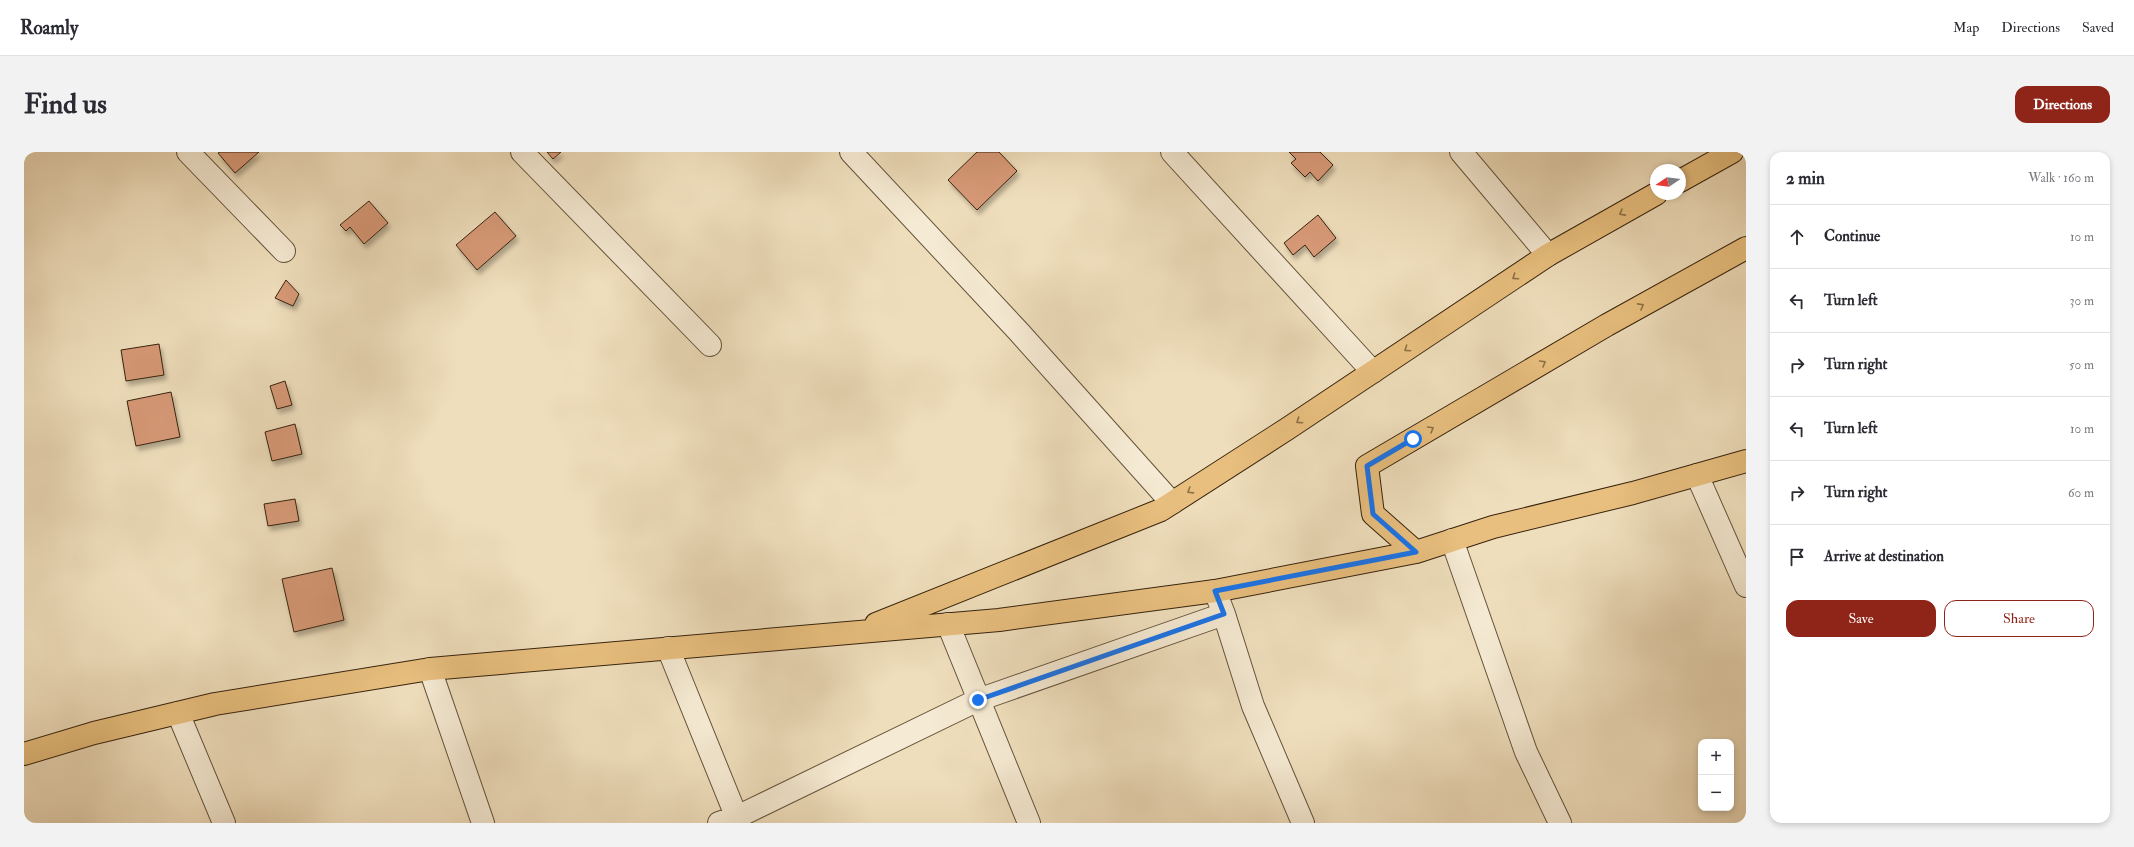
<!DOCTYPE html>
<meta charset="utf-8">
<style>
body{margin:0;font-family:"IM FELL Double Pica",serif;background:#f2f2f3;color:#2b2b33}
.controls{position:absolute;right:12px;bottom:12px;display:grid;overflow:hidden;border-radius:8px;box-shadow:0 2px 6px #0003}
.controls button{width:36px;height:36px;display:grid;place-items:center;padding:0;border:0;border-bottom:1px solid #e1e1e2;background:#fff;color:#2b2b33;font:20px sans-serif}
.compass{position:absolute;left:1626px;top:12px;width:36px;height:36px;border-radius:50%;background:#fff;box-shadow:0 2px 6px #0003;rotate:257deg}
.stop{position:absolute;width:12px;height:12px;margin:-9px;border:3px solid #1a73e8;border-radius:50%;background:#fff}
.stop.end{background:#1a73e8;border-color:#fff;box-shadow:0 1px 4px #0008}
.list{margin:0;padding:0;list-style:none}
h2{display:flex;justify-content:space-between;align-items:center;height:52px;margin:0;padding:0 16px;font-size:17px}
h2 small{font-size:13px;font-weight:400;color:#7c7c81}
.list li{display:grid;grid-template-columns:26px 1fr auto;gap:12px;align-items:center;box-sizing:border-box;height:64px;padding:0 16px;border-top:1px solid #e1e1e2}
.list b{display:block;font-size:15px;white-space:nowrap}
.list em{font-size:13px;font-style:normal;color:#7c7c81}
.actions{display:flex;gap:8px;padding:12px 16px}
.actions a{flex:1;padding:9px 0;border:1px solid #8f2418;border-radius:12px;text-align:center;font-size:14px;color:#8f2418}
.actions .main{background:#8f2418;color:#fff}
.icon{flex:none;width:22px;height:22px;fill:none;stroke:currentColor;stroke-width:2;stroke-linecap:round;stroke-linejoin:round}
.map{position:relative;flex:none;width:1722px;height:671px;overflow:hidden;border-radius:12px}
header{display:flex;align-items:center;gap:24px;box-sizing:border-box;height:56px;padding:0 20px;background:#fff;border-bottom:1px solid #e1e1e2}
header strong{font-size:19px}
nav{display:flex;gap:22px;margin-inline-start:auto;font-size:14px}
.intro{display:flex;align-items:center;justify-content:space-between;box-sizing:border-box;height:96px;padding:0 24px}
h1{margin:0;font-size:28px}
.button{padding:10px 18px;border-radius:12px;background:#8f2418;color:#fff;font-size:14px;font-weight:700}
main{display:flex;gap:24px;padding:0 24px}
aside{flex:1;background:#fff;border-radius:12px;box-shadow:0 2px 6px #0003}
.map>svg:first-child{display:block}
.building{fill:#d79977;stroke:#36230e;filter:url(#shadow)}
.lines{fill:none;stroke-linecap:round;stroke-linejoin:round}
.minor-casing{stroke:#64523a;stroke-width:24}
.major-casing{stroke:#36230e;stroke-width:24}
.minor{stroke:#f5ead3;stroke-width:22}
.major{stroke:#e8bf7e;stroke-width:22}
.oneway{stroke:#8f7146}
.route{stroke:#1a73e8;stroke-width:5}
</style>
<header>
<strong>Roamly</strong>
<nav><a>Map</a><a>Directions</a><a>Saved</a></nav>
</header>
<div class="intro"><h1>Find us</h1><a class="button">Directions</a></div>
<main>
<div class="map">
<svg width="1722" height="671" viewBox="0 0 1722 671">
<defs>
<filter id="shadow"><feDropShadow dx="2.5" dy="4.5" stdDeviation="2" flood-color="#0004"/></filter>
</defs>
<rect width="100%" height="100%" fill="#efdebc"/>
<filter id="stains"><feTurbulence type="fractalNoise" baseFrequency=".005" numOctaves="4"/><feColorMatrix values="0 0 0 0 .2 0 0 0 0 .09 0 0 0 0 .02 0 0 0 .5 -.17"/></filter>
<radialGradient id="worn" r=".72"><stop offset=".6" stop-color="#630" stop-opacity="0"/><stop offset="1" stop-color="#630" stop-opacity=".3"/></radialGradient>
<path class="building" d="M196,0h39l-24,21 -17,-20z
M523,0h14l-8,7z
M953,0h22l18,19 -40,39 -29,-30z
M1265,0h31l13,13 -15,16 -8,-9 -5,5 -14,-14 5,-4z
M345,49l19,22 -24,21 -14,-17 -4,4 -6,-6z
M471,60l21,24 -39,34 -21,-25z
M1294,63l18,23 -22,19 -9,-12 -12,10 -9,-12z
M262,128l13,14 -6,12 -18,-8z
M135,192l5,31 -38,6 -5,-31z
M261,229l7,24 -15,4 -7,-23z
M147,240l9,45 -44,9 -9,-45z
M271,272l7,30 -30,7 -7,-29z
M271,347l4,22 -31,5 -4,-22z
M308,416l12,52 -50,12 -12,-53z"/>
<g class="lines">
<defs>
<path id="minor" d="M164,0l96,99
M498,0l188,193
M827,0l168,180 153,171
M1148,0l201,220
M1437,0l87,103
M1673,323l49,111
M1428,388l74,212 34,71
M1200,462l29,92 50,117
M924,472l81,199
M644,496l71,175
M406,517l53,154
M154,561l46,110
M695,671l18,-6 241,-117 246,-86 -9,-23"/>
<path id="major" d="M1656,29l52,-29
M1392,400l-43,-38 -6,-48 240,-141 139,-77
M852,472l285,-114 126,-81 261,-174 108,-61
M0,602l70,-21 121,-29 215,-35 569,-49 216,-29 201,-39 77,-25 140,-34 113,-32"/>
</defs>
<use href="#minor" class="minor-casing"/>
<use href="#major" class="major-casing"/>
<use href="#minor" class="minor"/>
<use href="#major" class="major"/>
</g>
<defs><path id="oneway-chevron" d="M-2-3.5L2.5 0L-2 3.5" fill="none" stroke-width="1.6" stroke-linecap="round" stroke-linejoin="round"/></defs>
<g class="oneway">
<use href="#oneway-chevron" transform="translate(1598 61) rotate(151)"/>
<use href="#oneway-chevron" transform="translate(1491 125) rotate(146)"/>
<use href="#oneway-chevron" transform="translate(1617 154) rotate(-29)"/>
<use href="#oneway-chevron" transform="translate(1383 197) rotate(146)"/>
<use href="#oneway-chevron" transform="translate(1519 211) rotate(-30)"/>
<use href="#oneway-chevron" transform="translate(1275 269) rotate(146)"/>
<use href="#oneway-chevron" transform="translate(1407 277) rotate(-30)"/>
<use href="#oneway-chevron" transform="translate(1166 339) rotate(148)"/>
</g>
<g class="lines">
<path class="route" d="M954,548l246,-86 -9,-23 201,-39 -43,-38 -6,-48 46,-27"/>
</g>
<rect width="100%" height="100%" filter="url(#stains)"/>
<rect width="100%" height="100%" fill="url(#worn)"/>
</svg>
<div class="controls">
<button>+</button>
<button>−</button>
</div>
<svg class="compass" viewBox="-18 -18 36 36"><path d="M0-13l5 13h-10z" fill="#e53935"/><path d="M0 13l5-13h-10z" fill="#7c7c81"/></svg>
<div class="stop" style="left:1389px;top:287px"></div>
<div class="stop end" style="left:954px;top:548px"></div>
</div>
<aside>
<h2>2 min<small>Walk · 160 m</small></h2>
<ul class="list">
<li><svg class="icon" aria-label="ahead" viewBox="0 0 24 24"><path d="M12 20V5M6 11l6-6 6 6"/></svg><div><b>Continue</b></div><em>10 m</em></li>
<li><svg class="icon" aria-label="left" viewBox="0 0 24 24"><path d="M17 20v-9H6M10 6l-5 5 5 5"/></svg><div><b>Turn left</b></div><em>30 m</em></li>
<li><svg class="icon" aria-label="right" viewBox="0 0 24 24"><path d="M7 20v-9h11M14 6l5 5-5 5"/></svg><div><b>Turn right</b></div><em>50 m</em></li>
<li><svg class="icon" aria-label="left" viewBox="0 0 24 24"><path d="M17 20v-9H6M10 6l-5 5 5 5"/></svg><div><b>Turn left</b></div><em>10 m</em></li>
<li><svg class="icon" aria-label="right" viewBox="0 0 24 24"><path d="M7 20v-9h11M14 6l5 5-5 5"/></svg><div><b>Turn right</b></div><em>60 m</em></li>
<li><svg class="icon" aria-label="arrive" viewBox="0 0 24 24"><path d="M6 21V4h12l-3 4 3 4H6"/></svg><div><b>Arrive at destination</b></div></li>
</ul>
<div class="actions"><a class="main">Save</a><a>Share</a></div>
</aside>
</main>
